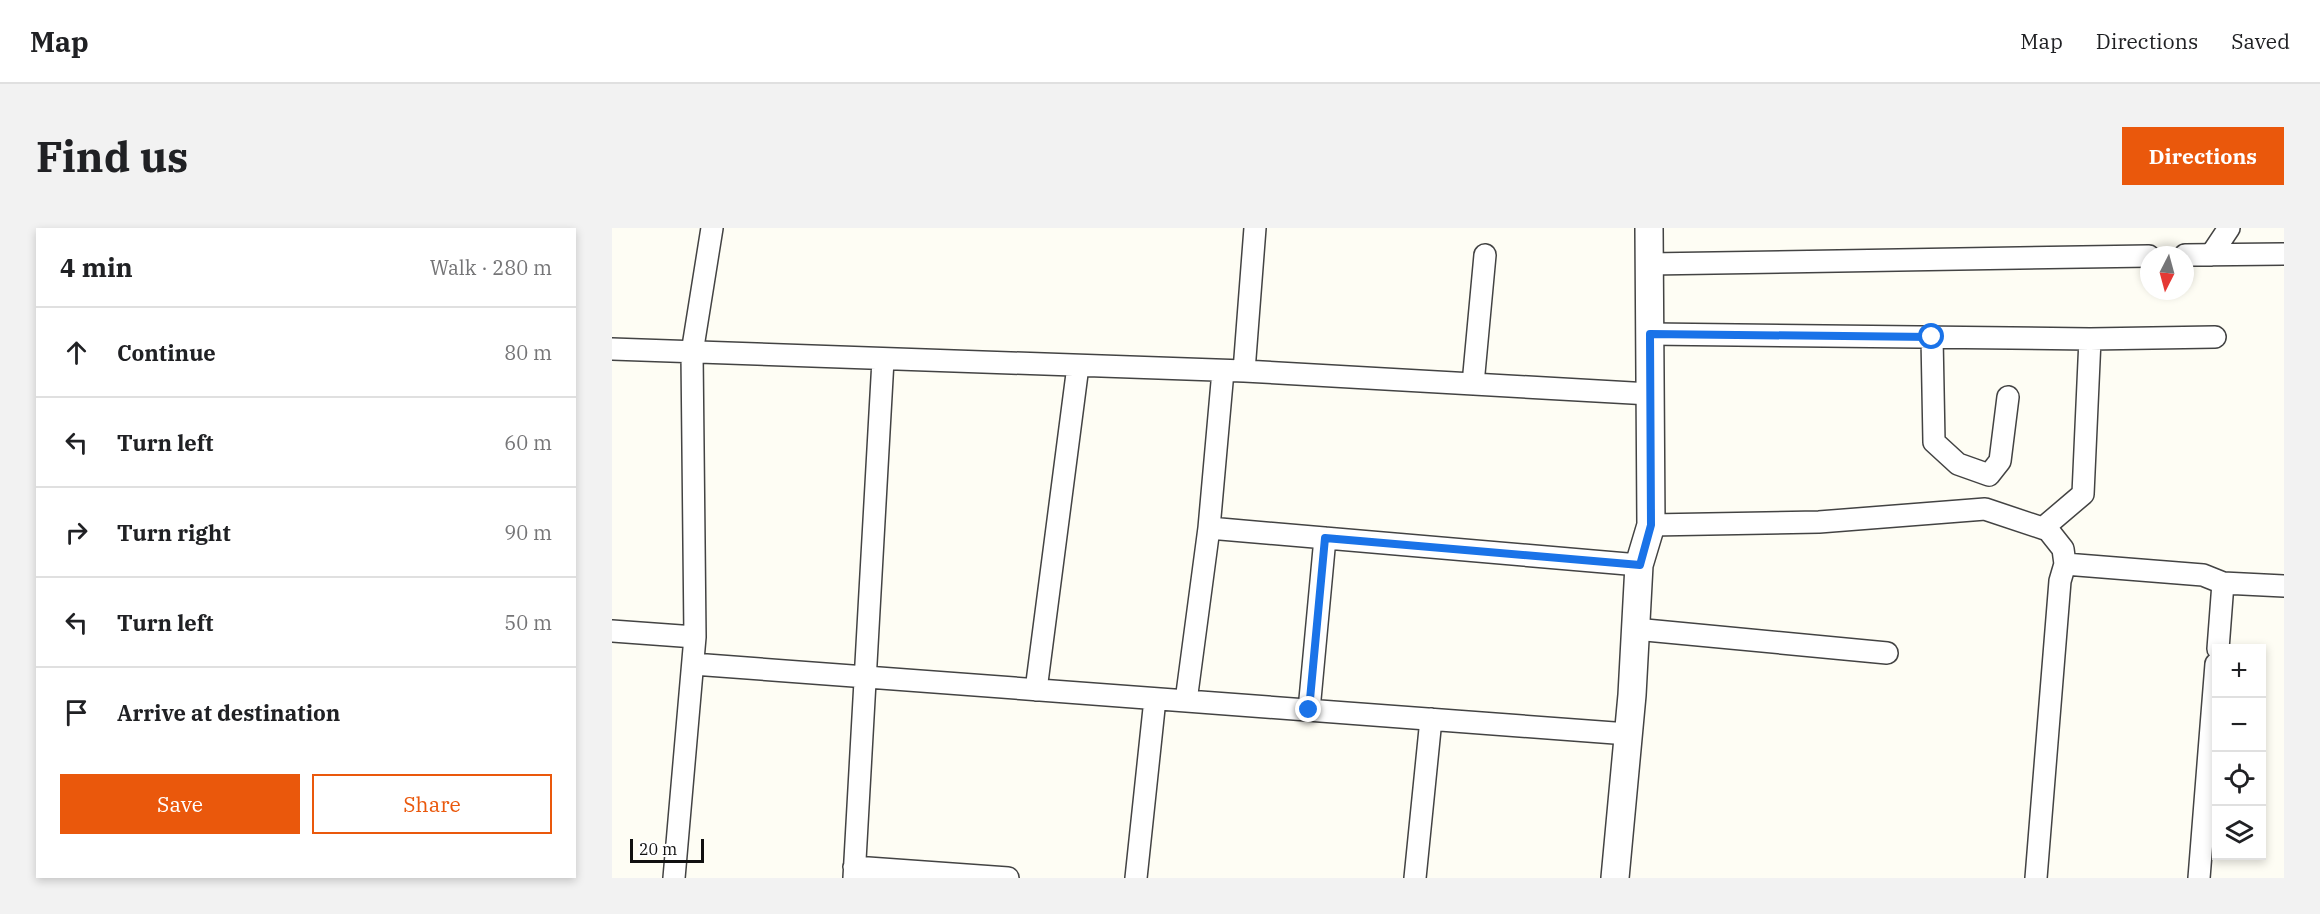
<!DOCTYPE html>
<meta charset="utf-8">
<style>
body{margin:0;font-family:"IBM Plex Serif",serif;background:#f2f2f2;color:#202124}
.controls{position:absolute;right:18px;bottom:18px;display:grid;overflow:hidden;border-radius:0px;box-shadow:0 3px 9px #0003}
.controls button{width:54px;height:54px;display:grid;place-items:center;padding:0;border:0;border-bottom:2px solid #e0e0e0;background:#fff;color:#202124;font:30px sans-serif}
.compass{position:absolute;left:1528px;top:18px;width:54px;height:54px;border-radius:50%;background:#fff;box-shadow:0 3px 9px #0003;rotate:186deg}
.scale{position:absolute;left:18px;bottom:15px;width:74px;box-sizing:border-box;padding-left:6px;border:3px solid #101010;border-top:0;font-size:16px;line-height:21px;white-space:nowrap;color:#101010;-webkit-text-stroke:4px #fff;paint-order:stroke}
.stop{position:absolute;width:18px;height:18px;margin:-14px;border:4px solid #1a73e8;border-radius:50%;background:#fff}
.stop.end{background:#1a73e8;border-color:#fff;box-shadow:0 2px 6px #0008}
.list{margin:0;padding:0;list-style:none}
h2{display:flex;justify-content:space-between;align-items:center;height:78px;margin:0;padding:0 24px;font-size:26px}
h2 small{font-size:20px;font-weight:400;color:#757577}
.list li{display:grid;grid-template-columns:39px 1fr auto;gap:18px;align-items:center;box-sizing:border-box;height:90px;padding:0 24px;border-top:2px solid #e0e0e0}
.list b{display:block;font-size:22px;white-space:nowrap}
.list em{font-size:20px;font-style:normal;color:#757577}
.actions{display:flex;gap:12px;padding:18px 24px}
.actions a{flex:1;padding:14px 0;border:2px solid #ea580c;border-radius:0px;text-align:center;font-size:21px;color:#ea580c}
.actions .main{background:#ea580c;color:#fff}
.icon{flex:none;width:33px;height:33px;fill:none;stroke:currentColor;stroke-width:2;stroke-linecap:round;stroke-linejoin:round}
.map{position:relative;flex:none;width:1672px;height:650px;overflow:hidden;border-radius:0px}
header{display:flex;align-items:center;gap:36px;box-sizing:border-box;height:84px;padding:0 30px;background:#fff;border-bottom:2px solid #e0e0e0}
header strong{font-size:28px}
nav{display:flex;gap:33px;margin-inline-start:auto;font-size:21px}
.intro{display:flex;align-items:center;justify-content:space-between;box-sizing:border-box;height:144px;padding:0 36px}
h1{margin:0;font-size:42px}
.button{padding:15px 27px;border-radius:0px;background:#ea580c;color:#fff;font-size:21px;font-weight:700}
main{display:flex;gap:36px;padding:0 36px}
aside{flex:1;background:#fff;border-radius:0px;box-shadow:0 3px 9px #0003}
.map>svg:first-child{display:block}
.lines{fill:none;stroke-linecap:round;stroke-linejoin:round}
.minor-casing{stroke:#434343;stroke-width:24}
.tertiary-casing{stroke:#434343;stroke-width:30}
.minor{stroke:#fff;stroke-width:21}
.tertiary{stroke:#fff;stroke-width:27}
.route{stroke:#1a73e8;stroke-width:8}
</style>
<header>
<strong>Map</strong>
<nav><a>Map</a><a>Directions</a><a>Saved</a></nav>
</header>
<div class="intro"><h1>Find us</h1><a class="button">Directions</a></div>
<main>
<aside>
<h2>4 min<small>Walk · 280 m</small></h2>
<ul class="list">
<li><svg class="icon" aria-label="ahead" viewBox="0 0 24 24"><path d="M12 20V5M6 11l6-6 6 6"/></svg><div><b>Continue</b></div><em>80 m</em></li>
<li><svg class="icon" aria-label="left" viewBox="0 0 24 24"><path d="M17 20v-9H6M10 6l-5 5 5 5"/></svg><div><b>Turn left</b></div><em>60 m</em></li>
<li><svg class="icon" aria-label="right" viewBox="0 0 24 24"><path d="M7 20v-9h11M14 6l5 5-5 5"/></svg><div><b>Turn right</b></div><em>90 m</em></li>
<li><svg class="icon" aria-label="left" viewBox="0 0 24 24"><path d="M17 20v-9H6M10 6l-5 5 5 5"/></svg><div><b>Turn left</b></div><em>50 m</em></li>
<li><svg class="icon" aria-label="arrive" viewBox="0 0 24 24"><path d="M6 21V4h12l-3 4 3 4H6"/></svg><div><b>Arrive at destination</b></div></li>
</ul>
<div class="actions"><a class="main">Save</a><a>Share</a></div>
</aside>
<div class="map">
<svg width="1672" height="650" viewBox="0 0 1672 650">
<rect width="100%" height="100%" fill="#fefdf4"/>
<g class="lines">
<defs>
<path id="minor" d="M1573,27l99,-1
M1599,27l18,-27
M1037,36l500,-8
M1038,106l440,5 125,-2
M1320,109l2,105 24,22 31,11 11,-14 8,-64
M0,121l632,22 406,23
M632,143l11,-143
M861,156l12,-129
M1039,297l168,-3 166,-13 63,21 15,19 2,15 -5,17 -24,297
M597,300l430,37
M1431,300l40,-34 7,-155
M1453,336l138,11 20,8 61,3
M1023,401l252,24
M0,403l83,6 -21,241
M83,409l-3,-284 20,-125
M1606,421l5,-66
M81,436l935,70
M424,462l42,-324
M574,473l23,-173 14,-157
M697,482l16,-172
M242,639l154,11
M242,650l29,-518
M524,650l19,-179
M803,650l16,-159
M1587,650l17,-214"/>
<path id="tertiary" d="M1003,650l17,-183 7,-130 12,-40 -2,-297"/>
</defs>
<use href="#minor" class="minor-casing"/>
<use href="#tertiary" class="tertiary-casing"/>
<use href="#minor" class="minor"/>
<use href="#tertiary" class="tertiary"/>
</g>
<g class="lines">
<path class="route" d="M697,482l16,-172 315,27 11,-40 -1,-191 282,3"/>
</g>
</svg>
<div class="controls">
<button>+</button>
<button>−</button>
<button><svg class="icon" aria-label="locate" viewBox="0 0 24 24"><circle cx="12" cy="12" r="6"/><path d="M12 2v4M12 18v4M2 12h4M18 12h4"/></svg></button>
<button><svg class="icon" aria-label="layers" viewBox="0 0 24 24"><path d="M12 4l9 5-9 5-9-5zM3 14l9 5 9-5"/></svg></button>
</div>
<svg class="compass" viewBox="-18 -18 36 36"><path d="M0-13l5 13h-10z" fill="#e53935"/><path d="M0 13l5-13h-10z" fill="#757577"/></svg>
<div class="scale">20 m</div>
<div class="stop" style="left:1320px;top:109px"></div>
<div class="stop end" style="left:697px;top:482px"></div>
</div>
</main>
